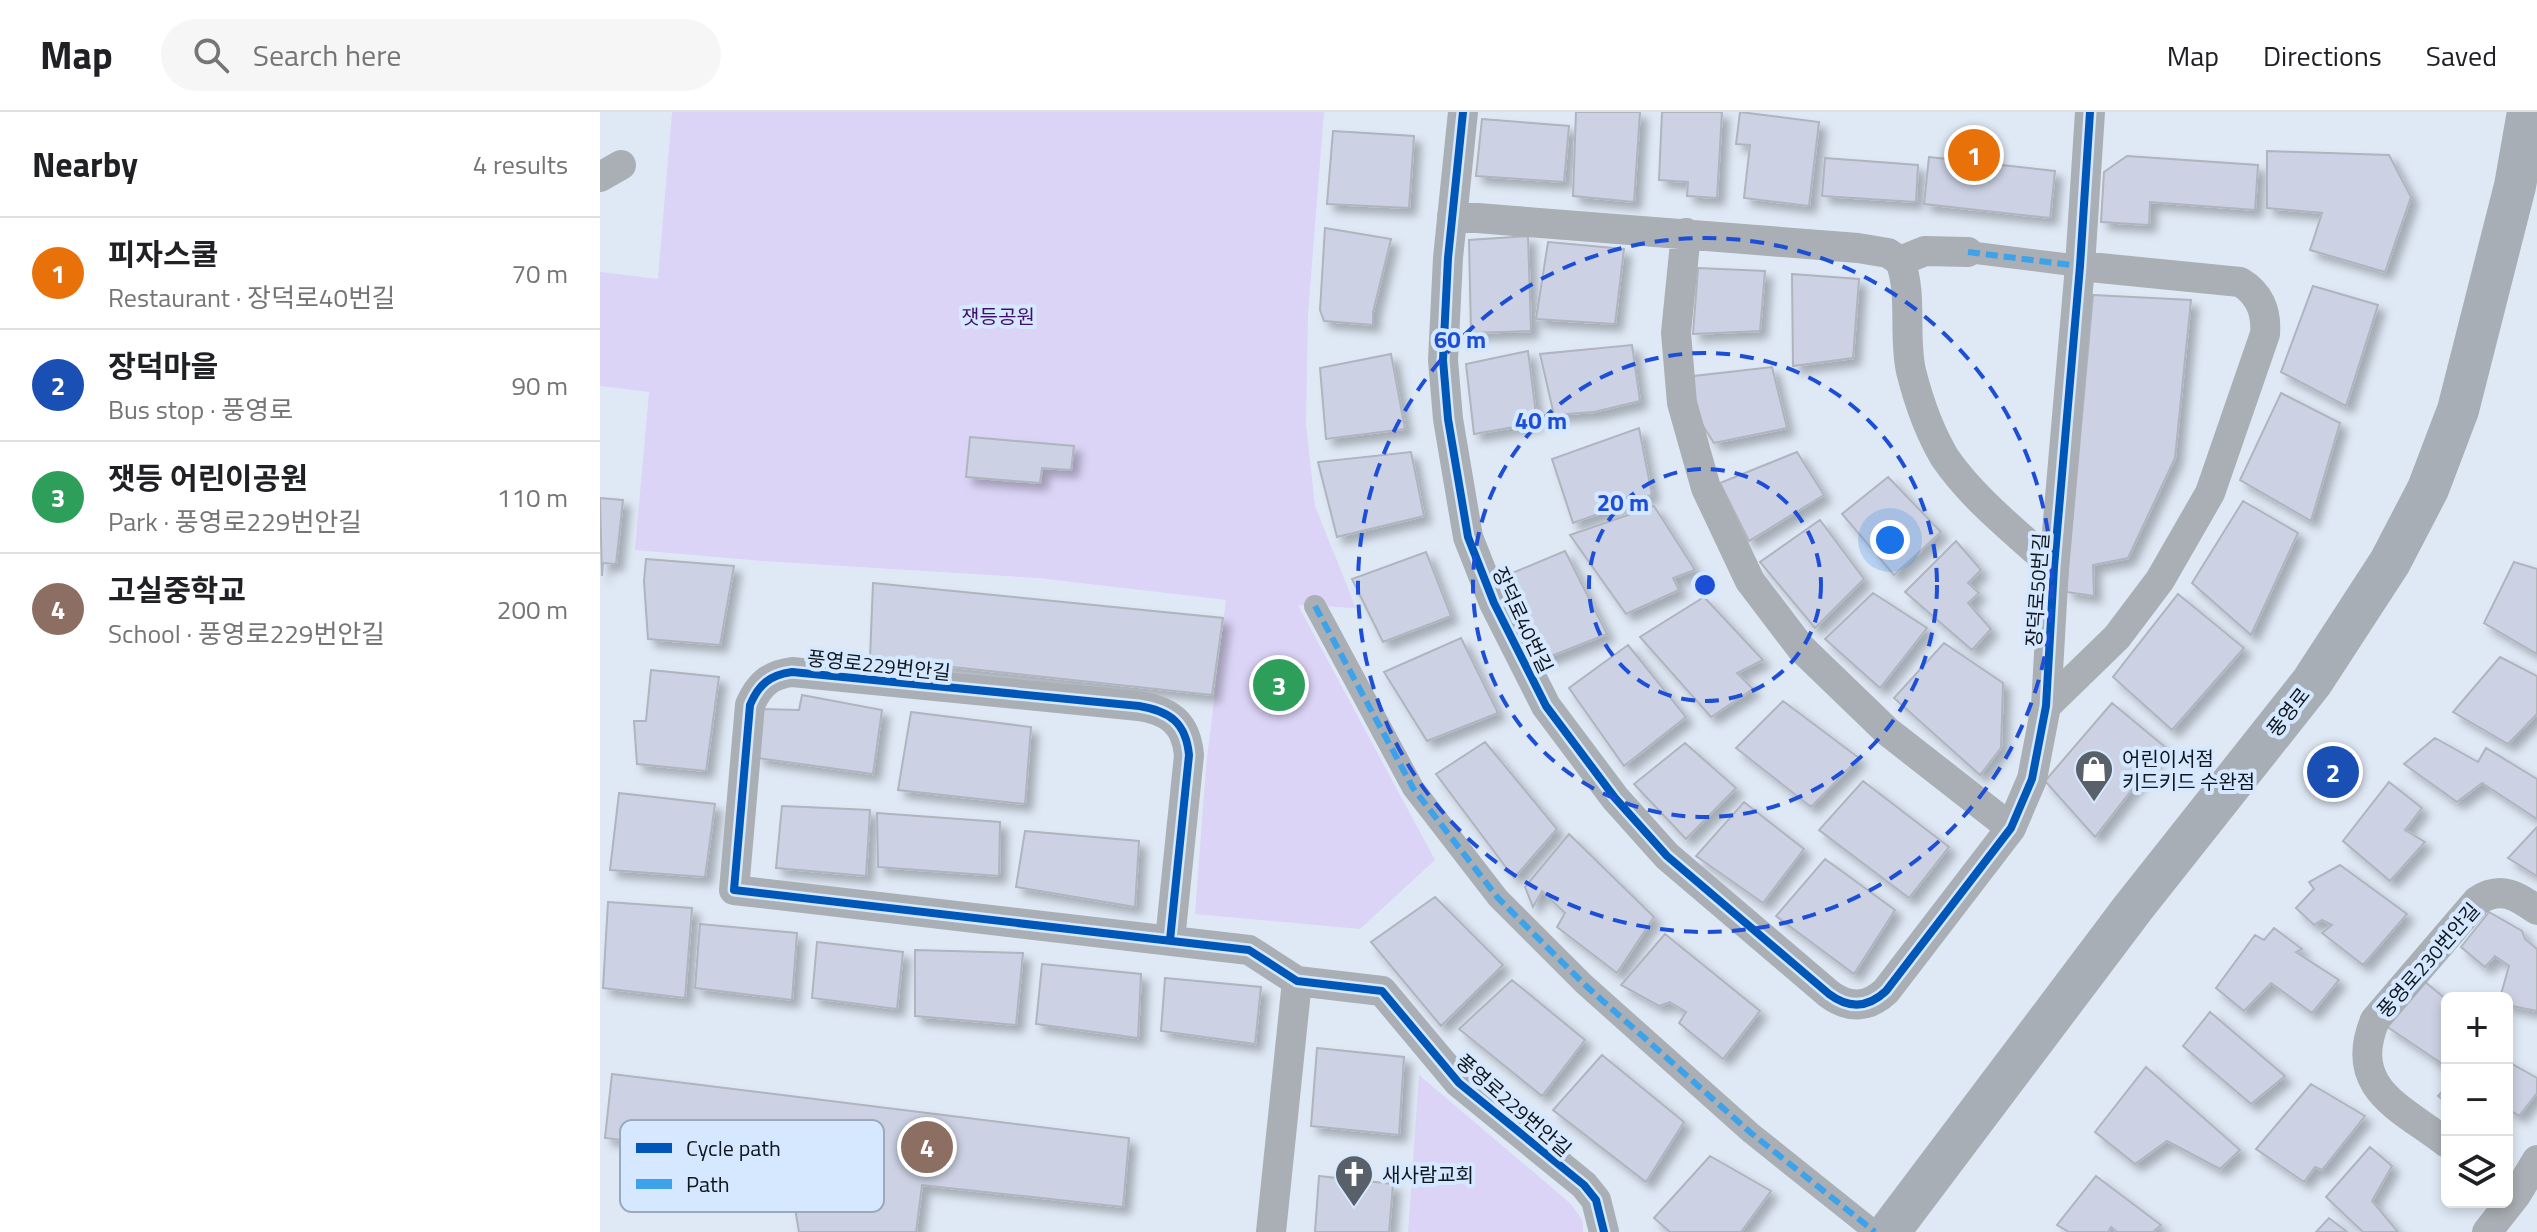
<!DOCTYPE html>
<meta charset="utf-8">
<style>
body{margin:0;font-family:"Titillium Web","Noto Sans KR",sans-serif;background:#f6f6f6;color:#202124}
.controls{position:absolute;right:24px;bottom:24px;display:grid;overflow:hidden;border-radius:12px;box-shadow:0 4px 12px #0003}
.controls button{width:72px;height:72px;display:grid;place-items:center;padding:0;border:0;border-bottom:2px solid #e0e0e0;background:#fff;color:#202124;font:40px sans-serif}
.you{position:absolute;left:1290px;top:428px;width:28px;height:28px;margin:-20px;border:6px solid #fff;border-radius:50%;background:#1a73e8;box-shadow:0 0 0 12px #1a73e833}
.badge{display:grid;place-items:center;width:52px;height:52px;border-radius:50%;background:#0f766e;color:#fff;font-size:26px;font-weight:700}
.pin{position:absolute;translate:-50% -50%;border:4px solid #fff;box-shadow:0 2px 8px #0006}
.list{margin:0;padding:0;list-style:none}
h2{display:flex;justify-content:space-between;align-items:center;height:104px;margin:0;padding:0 32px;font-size:34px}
h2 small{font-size:26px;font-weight:400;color:#757577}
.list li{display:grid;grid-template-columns:52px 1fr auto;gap:24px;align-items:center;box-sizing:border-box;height:112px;padding:0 32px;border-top:2px solid #e0e0e0}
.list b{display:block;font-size:30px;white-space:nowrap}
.list p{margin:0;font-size:26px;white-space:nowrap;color:#757577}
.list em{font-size:26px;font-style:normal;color:#757577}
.icon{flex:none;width:44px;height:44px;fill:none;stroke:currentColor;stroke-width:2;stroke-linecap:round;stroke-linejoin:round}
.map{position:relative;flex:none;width:1937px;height:1120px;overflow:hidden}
header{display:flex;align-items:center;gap:48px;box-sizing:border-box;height:112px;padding:0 40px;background:#fff;border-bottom:2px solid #e0e0e0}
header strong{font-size:38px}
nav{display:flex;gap:44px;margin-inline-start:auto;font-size:28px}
.search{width:560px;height:72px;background:#f6f6f6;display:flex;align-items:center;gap:20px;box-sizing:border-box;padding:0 28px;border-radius:44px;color:#757577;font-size:30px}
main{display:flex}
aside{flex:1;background:#fff}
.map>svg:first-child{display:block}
.green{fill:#dbd4f6}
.building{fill:#ccd2e4;stroke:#afb4be;stroke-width:2;filter:url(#shadow)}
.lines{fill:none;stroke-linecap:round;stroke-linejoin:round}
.pedestrian{stroke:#a9afb4;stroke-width:22}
.minor{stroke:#a9afb4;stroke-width:30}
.secondary{stroke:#a8aeb5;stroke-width:42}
.quiet{stroke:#3da2ea;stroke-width:6;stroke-dasharray:12 6;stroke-linecap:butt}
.cycleway-casing{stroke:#d5e8ff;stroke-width:13}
.cycleway{stroke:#0057b8;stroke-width:8}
.ring{fill:none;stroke:#1d4ed8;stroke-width:4;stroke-dasharray:14 10}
.labels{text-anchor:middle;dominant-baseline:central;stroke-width:8;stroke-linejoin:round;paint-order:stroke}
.park-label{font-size:20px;fill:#430d6f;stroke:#d5e8ff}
.street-label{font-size:20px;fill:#10171e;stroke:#d5e8ff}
.poi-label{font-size:20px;fill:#10171e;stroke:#d5e8ff;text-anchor:start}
.key{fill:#d5e8ff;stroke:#9aa9bc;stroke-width:2}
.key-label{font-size:22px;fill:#10171e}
.centre{fill:#1d4ed8;stroke:#d5e8ff;stroke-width:4}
.ring-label{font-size:24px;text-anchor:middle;font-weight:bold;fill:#1d4ed8;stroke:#d5e8ff;stroke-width:8;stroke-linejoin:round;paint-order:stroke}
</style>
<header>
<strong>Map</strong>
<div class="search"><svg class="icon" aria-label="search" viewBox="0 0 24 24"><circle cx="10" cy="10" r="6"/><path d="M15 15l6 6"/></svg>Search here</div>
<nav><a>Map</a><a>Directions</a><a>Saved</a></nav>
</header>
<main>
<aside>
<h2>Nearby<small>4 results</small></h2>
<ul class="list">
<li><span class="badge" style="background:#e8710a">1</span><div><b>피자스쿨</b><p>Restaurant · 장덕로40번길</p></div><em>70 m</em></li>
<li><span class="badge" style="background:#1a4fb4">2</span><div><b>장덕마을</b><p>Bus stop · 풍영로</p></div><em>90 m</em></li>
<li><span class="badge" style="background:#2e9e5b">3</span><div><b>잿등 어린이공원</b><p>Park · 풍영로229번안길</p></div><em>110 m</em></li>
<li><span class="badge" style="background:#8d6e63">4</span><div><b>고실중학교</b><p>School · 풍영로229번안길</p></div><em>200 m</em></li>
</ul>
</aside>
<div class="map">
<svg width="1937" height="1120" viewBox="0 0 1937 1120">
<defs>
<filter id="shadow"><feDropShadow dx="7" dy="7" stdDeviation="4" flood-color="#0004"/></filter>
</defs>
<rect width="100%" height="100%" fill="#dfe9f5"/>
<path class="green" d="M72,0h652l-16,202 -2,110 9,82 41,102 -58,-3 137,255 -75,69 -165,-15 11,-147 20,-167 -188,-22 -276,-17 -127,-11 14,-158 -49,-6v-114l58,7z
M819,963l152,129 12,17v11h-175z"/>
<path class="building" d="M976,0h64l-6,90 -61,-6z
M1062,0h60l-5,86 -30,-2 1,-14 -29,-2z
M1140,0l79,10 -10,84 -65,-8 6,-53 -14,-1z
M882,7l87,7 -5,56 -88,-6z
M733,19l81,5 -5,72 -82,-4z
M1667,39l122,4 22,42 -26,75 -75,-22 12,-37 -55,-5z
M1527,44l131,9 -3,45 -105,-8 -1,23 -48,-3 3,-50z
M1329,45l126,14 -5,47 -126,-14z
M1225,46l93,7 -2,37 -94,-6z
M725,116l66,11 -18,73v13l-49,-4 -4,-11z
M928,124l3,95 -60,2 -2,-93z
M948,130l76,7 -9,75 -79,-5z
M1098,156l67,3 -5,60 -67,3z
M1192,162l67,5 -6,79 -60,8z
M1713,174l65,19 -32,101 -65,-34z
M1493,183l98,5 -16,158 -47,100 -35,7 1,31 -28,-4z
M1032,233l8,56 -46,11 -40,3 -14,-61z
M928,239l9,72 -63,11 -8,-70z
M791,242l14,75 -79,10 -6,-71z
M1172,255l15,61 -73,15 -20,-31v-36z
M1681,281l59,30 -29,98 -71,-41z
M1039,316l13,67 -79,28 -21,-64z
M370,325l104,9 -3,24 -29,-2 -2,15 -74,-6z
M811,340l13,64 -87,21 -19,-75z
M1197,340l27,43 -75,46 -29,-58z
M1288,365l53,55 -47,43 -52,-61z
M0,386l23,2 -7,64 -13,-1 -1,13z
M1643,389l55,32 -47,102 -59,-52z
M1054,394l41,64 -22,8 6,12 -53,24 -56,-79z
M1220,408l44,59 -49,49 -55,-66z
M1356,429l25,29 -13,13 11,10 -11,10 23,26 -19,21 -67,-58z
M965,439l42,83 -63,25 -46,-80z
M826,440l25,64 -68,26 -31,-63z
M46,447l88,7 -14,79 -72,-6 -4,-58z
M1914,450l23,7v85l-53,-31z
M273,471l350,35 -11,77 -342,-37z
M1273,481l54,35 -47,60 -55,-49z
M1578,482l66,54 -72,82 -59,-53z
M1104,485l59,63 -26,13 16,16 -42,28 -71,-80z
M861,526l37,75 -71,28 -43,-69z
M1344,531l59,40 -2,65 -21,27 -86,-77z
M1028,533l58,72 -62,49 -55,-78z
M1900,545l37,19v38l-29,30 -55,-32z
M51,558l68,7 -13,94 -69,-7 -3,-43h12z
M202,583l80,15 -9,64 -116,-16 3,-49 39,1z
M1183,589l76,57 -48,49 -75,-59z
M1512,591l53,44 -70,90 -50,-56z
M311,600l120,15 -6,77 -127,-14z
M1835,626l43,24 8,-14 51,31v40l-55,-36 -25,19 -53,-38z
M885,630l72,87 -43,49 -78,-104z
M1085,631l51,45 -50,51 -52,-55z
M1263,669l86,66 -40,51 -90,-68z
M1789,670l33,26 -17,22 20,12 -35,39 -47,-40z
M19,681l96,11 -10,73 -95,-7z
M1144,690l60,47 -41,54 -67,-47z
M182,694l88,4 -4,66 -90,-8z
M277,701l123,9 -1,54 -121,-9z
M1937,715v49l-29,-18z
M425,719l114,10 -4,66 -119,-20z
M969,722l85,83 -37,56 -60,-46 8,-14 -23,-22 -9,16 -8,-20z
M1225,747l70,51 -41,64 -78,-58z
M1740,753l67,49 -44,51 -41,-32 10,-8 -10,-5 -8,5 -18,-17 18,-19 -5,-7z
M835,785l68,68 -62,61 -70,-84z
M8,790l84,6 -7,90 -82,-10z
M1889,800l33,19 3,8 12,10v62l-30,-6v-7h-7l9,-32 -14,-10 -10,11 -24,-20z
M100,812l97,9 -5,67 -97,-12z
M1674,816l28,21 -6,3 43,28 -27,33 -41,-30 -27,28 -28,-23 39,-53 9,5z
M1065,822l95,77 -37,48 -44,-36 7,-11 -16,-10 -11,4 -38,-21z
M217,830l86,10 -6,57 -85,-11z
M315,838l108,3 -7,72 -101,-9z
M442,852l99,10 -3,64 -102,-14z
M565,866l96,9 -6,57 -94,-13z
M912,868l73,60 -43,56 -83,-67z
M1824,869l23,19v67l-61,-41z
M1610,900l75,64 -34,28 -68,-58z
M717,936l87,9 -5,78 -88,-9z
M1002,943l82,67 -38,60 -93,-72z
M1907,949l30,17v15l-18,23 -12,-8z
M1546,955l94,83 -20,19 -53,-28 -32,23 -40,-32z
M12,962l517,64 -6,69 -201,-22 -6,47h-117l-12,-72 -182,-22z
M1711,972l54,32 -43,54 -7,-3 -11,15 -48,-33z
M1847,975v16l-9,-7z
M1770,1035l22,19 -20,35 26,31h-35l-37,-35z
M1110,1044l61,35 -30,41h-71l-16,-14z
M719,1064l74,8 -4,48h-74z
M1496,1064l65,49 -8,7h-36l-6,-5 -3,5h-39l-12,-7z
M1729,1106l18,14h-31z"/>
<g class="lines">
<path class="pedestrian" d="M1368,140l112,14
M715,494l98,182 85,110 86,86 167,149 124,99"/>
<path class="minor" d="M863,0l-15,146 -5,102 5,59 20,118 26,66 52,103 69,92 52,58 162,138c20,15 39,14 57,-3l125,-163 21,-49 14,-73 8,-139 26,-301 10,-154
M0,65l21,-12
M852,104l406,32 30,5 12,8
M1086,121l-10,100 6,70 24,85 44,93 51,67 86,83 124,97
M1300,149c13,34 3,74 11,110 7,28 19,62 34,87 29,42 72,75 109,109
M1300,149l25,-10 43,1
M1446,594l71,-69 43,-57 50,-87 55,-159c2,-23 -6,-41 -25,-52l-160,-16
M570,828l19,-185c-3,-32 -19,-44 -50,-49l-347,-34c-22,3 -33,12 -42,33l-16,185 515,60 48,31 85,10 77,92 125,102 12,15 8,32
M1847,1031c-47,-36 -100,-55 -72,-123l102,-119c24,-16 40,-5 60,9
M671,1120l26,-251
M1887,1120l29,-37 21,-35"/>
<path class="secondary" d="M1289,1120l244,-324 179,-226 78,-120 38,-73 30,-79 57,-224 13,-74"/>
<path class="quiet" d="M1368,140l112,14
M715,494l98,182 85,110 86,86 167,149 124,99"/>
<defs>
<path id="cycleway" d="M863,0l-15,146 -5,102 5,59 20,118 26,66 52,103 69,92 52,58 162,138c20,15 39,14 57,-3l125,-163 21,-49 14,-73 8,-139 26,-301 10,-154
M570,828l19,-185c-3,-32 -19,-44 -50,-49l-347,-34c-22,3 -33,12 -42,33l-16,185 515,60 48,31 85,10 77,92 125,102 12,15 8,32"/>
</defs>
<use href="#cycleway" class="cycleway-casing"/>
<use href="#cycleway" class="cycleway"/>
</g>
<g class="ring">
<circle cx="1105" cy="473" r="116"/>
<circle cx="1105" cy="473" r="232"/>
<circle cx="1105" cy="473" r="347"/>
</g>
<defs>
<symbol id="shop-pin" viewBox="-11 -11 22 30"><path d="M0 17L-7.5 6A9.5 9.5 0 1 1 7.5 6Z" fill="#586069" stroke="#d5e8ff"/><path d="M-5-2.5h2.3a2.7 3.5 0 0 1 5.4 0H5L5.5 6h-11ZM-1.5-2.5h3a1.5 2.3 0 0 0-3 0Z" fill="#fff"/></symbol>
<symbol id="church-pin" viewBox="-11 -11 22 30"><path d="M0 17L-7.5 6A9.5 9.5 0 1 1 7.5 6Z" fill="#586069" stroke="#d5e8ff"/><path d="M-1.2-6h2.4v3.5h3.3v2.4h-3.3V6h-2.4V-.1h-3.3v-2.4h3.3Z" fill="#fff"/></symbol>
</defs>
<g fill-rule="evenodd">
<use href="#shop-pin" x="1472" y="635" width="44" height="60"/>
<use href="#church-pin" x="732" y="1040" width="44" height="60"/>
</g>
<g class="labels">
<g class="park-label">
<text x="398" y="204">잿등공원</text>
</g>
<g class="street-label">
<text transform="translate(1437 478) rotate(-86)">장덕로50번길</text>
<text transform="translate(923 508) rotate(65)">장덕로40번길</text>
<text transform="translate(279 553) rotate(6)">풍영로229번안길</text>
<text transform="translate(1688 600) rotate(-52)">풍영로</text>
<text transform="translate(1828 848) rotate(-49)">풍영로230번안길</text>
<text transform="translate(914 993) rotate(41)">풍영로229번안길</text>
</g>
<g class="poi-label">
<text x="1522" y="646">어린이서점<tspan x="1522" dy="23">키드키드 수완점</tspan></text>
<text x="782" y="1062">새사람교회</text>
</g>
</g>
<rect x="20" y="1008" width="264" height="92" rx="12" class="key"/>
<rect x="36" y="1031" width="36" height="10" fill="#0057b8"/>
<rect x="36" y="1067" width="36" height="10" fill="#3da2ea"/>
<g class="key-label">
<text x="86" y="1044">Cycle path</text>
<text x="86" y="1080">Path</text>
</g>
<circle cx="1105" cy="473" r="12" class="centre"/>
<g class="ring-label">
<text x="860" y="236">60 m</text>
<text x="941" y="317">40 m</text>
<text x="1023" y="399">20 m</text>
</g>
</svg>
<div class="controls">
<button>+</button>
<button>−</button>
<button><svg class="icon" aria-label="layers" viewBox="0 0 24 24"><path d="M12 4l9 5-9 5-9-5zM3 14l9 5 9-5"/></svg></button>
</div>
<div class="you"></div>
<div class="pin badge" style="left:1374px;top:43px;background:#e8710a">1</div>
<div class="pin badge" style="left:1733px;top:660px;background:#1a4fb4">2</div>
<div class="pin badge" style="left:679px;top:573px;background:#2e9e5b">3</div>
<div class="pin badge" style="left:327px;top:1035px;background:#8d6e63">4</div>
</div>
</main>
